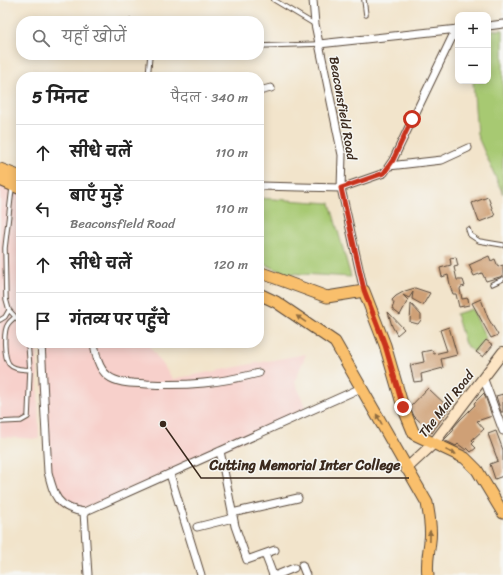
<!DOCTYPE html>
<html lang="hi">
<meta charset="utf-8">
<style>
body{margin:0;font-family:Sriracha,"Playpen Sans Deva",sans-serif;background:#f6f6f6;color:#222}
.controls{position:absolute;right:12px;top:12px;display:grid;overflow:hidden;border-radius:8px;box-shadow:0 2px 10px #0003}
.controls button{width:36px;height:36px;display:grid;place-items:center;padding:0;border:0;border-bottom:1px solid #e0e0e0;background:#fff;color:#222;font:20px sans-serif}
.stop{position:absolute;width:12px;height:12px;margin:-9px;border:3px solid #c8321e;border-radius:50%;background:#fff}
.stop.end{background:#c8321e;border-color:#fff;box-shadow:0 1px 4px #0008}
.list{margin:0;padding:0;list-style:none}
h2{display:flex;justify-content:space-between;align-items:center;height:52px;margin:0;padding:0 16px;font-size:17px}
h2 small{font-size:13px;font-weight:400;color:#767676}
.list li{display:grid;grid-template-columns:26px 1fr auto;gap:12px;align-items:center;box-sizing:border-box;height:56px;padding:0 16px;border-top:1px solid #e0e0e0}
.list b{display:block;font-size:15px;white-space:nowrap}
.list p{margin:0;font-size:13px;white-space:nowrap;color:#767676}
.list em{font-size:13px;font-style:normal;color:#767676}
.icon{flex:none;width:22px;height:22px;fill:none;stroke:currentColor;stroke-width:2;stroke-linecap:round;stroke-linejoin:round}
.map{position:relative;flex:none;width:503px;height:575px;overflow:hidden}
.search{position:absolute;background:#fff;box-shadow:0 2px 10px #0003;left:16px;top:16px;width:248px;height:44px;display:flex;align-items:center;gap:10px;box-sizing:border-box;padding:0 14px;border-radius:16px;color:#767676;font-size:15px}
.panel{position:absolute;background:#fff;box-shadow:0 2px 10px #0003;left:16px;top:72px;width:248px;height:276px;border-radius:16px}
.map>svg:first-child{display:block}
.built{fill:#f7d0cb}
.green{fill:#a7c972;stroke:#717a48}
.building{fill:#cfa076}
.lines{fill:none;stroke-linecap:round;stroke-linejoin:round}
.lane-casing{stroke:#564638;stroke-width:5.5}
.street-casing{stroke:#564638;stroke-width:9}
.secondary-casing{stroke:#564638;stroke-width:12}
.primary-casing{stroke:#564638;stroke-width:13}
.lane{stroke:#fff;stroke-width:3.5}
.street{stroke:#fff;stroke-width:7}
.secondary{stroke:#fde5c4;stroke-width:10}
.primary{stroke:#f9bf6c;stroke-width:11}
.oneway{fill:#906d41}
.route{stroke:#c8321e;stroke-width:5}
.labels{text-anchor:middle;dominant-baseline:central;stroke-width:3;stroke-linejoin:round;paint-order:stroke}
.street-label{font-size:13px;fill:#3b2a1e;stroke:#f6f6f2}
.leader{fill:none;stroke:#3b2a1e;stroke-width:1.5}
.callout-dot{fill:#3b2a1e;stroke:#f6f6f2;stroke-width:1.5}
.callout-label{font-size:14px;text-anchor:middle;font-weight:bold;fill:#3b2a1e;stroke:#f6f6f2;stroke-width:3;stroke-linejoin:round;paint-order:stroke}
</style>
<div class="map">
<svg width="503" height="575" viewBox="0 0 503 575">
<rect width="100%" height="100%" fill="#f6f6f2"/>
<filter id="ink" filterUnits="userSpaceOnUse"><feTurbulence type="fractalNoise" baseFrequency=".025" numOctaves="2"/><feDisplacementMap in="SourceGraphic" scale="8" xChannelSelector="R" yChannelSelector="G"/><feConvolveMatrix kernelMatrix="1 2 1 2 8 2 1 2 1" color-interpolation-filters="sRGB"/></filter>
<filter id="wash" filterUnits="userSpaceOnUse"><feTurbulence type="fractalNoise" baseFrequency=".012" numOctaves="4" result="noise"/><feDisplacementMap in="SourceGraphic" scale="16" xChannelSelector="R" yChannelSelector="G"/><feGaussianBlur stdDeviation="0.9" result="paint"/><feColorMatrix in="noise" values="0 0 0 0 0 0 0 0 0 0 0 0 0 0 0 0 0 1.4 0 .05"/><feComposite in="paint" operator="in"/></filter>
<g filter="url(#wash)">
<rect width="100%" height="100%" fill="#f2e4cb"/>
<path class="built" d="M0,183l21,7v153h16l2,96 -39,-2z
M41,343h106l26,36 133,-25 -11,27 12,31 -223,100 -24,-9 -12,-31z"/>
<path class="green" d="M488,30h15v164l-26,-59 -4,-54h15z
M259,198l71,5 21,74 -66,-4 -26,-11z
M472,309l14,29 -12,14 -9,-8 -9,-30z"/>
<g id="blocks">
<path class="building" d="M488,197l7,19 -16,6 -7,-19z
M489,256l2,5 4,-2 3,8 5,-2v11l-17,5 -4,-8 -8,3 -5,-11z
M456,257l2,9 -4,1 3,13h6l2,6 -4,1 -1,2 2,10 6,-1 1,7 -10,2 -3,-13h-3l-2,-5 -3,-14 -6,2 -2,-9 11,-3 -1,-7z
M415,288l15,5 -7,12 -11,-6 1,-7 -4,6 -6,-3 5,5 -8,15 -8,-6 2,-6 -2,-3 4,-4 9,-5z
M481,299l7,19 10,17 -7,3 -19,-35z
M411,304l10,11v5l-3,4 -8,-2z
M388,312l16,17 -7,6 -5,-9z
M449,327l8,28 -16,4 2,9 -22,6 1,7 -8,1 -4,-17 14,-3 -2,-10 10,-2 2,4 13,-3 -7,-21z
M486,340l7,5 -10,12 -7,-5z
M428,388l21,20 -17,25 -18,-17 -4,-9z
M484,393l8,23 -15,5 7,8 -12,11 2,2 -2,2 4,4 -5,4 -4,-4 -1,2 -8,-6 -2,2 -12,-6 10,-10 -1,-2 7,-8 15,-15 -1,-2z
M503,394v18h-2l-5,-16z
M496,431l7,19v26l-8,3 -5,-15 8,-3 -10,-27z"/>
</g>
</g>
<g filter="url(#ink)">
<use href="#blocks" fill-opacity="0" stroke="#564638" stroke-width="1"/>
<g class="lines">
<defs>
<path id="lane" d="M274,0l40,24
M364,0l2,15
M131,21h32
M259,46l60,-2
M148,77l2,-22
M12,188l-7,60 1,51 3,11 12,13
M468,229l2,6 9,6 24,4
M492,284l11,-5
M15,317c-2,2 -5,4 -7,7 -5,7 -4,33 1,40 5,6 14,5 21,6
M0,320l5,-3 4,-7
M0,422l21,-1 7,-4 2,-47 -2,-27"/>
<path id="street" d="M313,0l2,24 27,131 -1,33 23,103
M488,26l15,-2
M319,44l139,-15
M259,91l12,-3
M389,166l53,-6 26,-12
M259,186l82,2 43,-15 9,-13 63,-131
M41,343l7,129c6,24 9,36 36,40l277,-124
M94,343c2,12 4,25 14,33 10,8 27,7 39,8 42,2 72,-1 112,-11
M483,377l20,54
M220,451l15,75 12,34 28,-10
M170,474l31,101
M84,512l4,63
M232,513l66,-15
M197,527l36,-9
M265,554l8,21
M302,565l4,10
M277,575l17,-7"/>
<path id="secondary" d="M406,469l27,-25 70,-92"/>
<path id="primary" d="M0,169l21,8
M0,180l21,9
M259,272l68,25 37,-6 21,54 18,62 11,27 51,24 12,12 26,43
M259,294l17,8 59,40 92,161c2,12 5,25 3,38 -1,11 -4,22 -2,34"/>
</defs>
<use href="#lane" class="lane-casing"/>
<use href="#street" class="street-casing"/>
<use href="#secondary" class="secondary-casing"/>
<use href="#primary" class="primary-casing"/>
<use href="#lane" class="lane"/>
<use href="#street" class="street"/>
<use href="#secondary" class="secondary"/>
<use href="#primary" class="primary"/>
</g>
<defs><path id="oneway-solid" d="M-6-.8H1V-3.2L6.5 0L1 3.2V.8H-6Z"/></defs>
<g class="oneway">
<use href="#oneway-solid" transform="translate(301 319) rotate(-146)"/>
<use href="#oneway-solid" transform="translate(379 419) rotate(-119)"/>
<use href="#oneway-solid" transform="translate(451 452) rotate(23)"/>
<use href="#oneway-solid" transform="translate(430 536) rotate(-89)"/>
</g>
</g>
<g class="lines" filter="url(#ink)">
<path class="route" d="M403,407l-18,-62 -21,-55 -23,-102 43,-15 9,-13 19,-41"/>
</g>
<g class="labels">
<g class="street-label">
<text transform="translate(343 108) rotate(80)">Beaconsfield Road</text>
<text transform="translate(446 404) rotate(-52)">The Mall Road</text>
</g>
</g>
<path class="leader" d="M163 424L201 478H409"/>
<circle class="callout-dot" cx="163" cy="424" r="4"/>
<g class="callout-label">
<text x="305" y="470">Cutting Memorial Inter College</text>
</g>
</svg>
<div class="controls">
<button>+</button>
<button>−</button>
</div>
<div class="stop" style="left:412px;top:119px"></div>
<div class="stop end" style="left:403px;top:407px"></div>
<div class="search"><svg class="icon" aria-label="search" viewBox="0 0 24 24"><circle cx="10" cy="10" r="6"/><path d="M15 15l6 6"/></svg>यहाँ खोजें</div>
<section class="panel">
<h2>5 मिनट<small>पैदल · 340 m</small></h2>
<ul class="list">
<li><svg class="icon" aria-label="ahead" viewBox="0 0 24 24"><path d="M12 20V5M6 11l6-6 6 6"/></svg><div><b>सीधे चलें</b></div><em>110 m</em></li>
<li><svg class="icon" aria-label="left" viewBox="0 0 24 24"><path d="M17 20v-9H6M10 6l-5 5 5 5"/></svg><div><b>बाएँ मुड़ें</b><p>Beaconsfield Road</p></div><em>110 m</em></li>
<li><svg class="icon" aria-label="ahead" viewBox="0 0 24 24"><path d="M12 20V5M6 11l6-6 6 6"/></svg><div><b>सीधे चलें</b></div><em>120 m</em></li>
<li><svg class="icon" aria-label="arrive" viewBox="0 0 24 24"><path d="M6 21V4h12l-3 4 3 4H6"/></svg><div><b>गंतव्य पर पहुँचे</b></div></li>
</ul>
</section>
</div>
